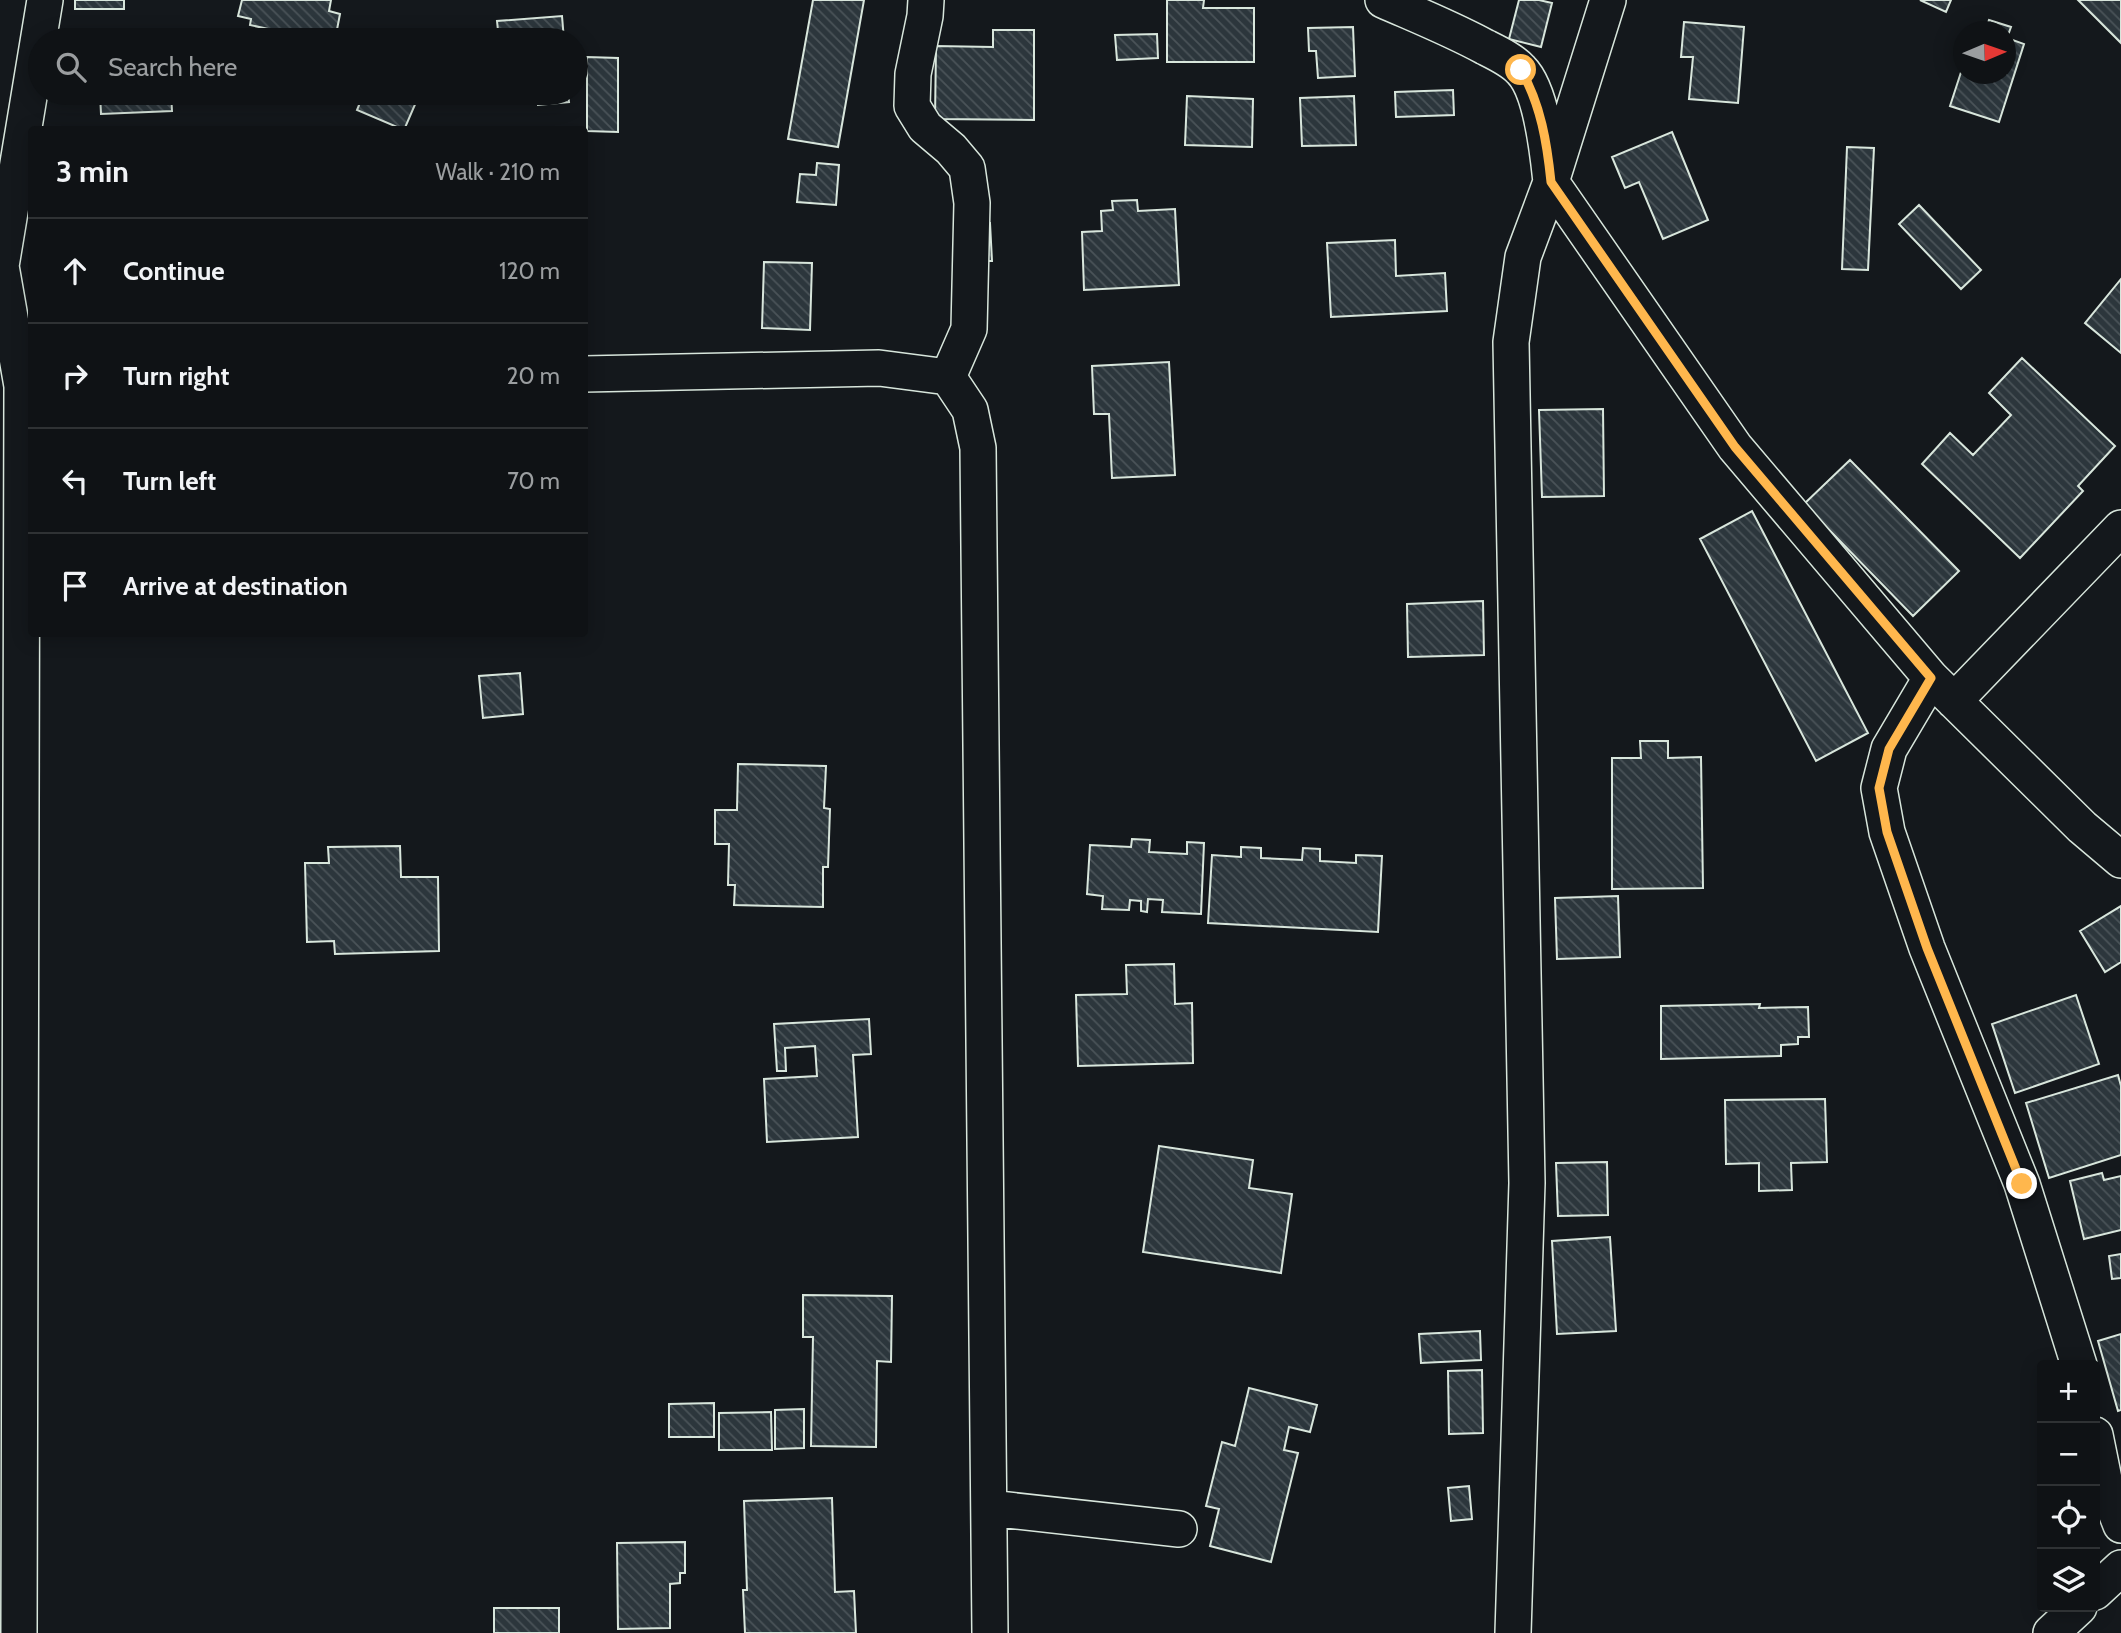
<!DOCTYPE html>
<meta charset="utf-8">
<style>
body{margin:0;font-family:Cabin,sans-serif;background:#1d2022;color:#f1f3f6}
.controls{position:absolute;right:21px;bottom:21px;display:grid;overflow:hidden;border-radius:7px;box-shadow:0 4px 18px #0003}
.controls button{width:63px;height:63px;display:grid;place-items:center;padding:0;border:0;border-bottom:2px solid #2f3234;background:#0f1215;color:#f1f3f6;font:35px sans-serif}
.compass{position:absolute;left:1953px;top:21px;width:63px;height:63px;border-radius:50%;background:#0f1215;box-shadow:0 4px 18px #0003;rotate:88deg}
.stop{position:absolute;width:21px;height:21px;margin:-16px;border:5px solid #ffb74d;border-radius:50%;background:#fff}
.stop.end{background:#ffb74d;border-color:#fff;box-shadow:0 2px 7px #0008}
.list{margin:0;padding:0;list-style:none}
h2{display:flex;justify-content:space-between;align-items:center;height:91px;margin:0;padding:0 28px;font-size:30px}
h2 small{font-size:23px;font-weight:400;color:#9b9ea0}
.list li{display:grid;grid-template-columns:46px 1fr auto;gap:21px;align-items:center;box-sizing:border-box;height:105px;padding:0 28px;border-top:2px solid #2f3234}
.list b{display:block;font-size:26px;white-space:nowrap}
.list em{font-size:23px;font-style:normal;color:#9b9ea0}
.icon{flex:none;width:38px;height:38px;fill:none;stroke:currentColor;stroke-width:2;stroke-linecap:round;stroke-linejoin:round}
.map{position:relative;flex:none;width:2121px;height:1633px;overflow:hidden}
.search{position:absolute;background:#0f1215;box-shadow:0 4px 18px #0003;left:28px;top:28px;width:560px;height:77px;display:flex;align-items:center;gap:18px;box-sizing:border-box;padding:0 24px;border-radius:38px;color:#9b9ea0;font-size:26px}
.panel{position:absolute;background:#0f1215;box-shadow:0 4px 18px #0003;left:28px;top:126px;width:560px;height:511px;border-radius:7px}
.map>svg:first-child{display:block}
.building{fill:url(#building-back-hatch);stroke:#d8e6dc;stroke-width:2}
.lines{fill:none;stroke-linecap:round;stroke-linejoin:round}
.street-casing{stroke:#d8e6dc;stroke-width:38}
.street{stroke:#14181c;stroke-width:35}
.route{stroke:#ffb74d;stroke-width:9}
</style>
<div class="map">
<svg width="2121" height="1633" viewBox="0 0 2121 1633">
<defs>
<pattern id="building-back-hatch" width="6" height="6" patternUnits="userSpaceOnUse" patternTransform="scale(1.75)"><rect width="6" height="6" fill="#2c363c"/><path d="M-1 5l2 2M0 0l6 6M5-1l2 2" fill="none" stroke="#4a5358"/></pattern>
</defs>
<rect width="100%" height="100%" fill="#14181c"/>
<path class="building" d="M75,0h49v9h-49z
M242,0h89l-2,11 11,3 -5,26h-17l-68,-15 1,-6 -13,-3z
M813,0h51l-26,147 -50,-8z
M1167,0h37l-1,8h51v54h-87z
M1519,0h20l13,3 -11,44 -32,-8z
M1920,0h31l-5,12z
M2078,0h43v43z
M562,16l2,24h-65l-2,-19z
M1989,20l22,7 -4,11 17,6 -25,78 -49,-16 14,-43v11h42v-42h-21z
M1684,22l60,5 -6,76 -49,-4 4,-42h-12z
M1353,27l2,49 -37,2 -2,-27h-7l-1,-23z
M993,30h41v90l-99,-1 1,-73 57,1z
M1157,34l1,24 -41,2 -2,-25z
M587,57l31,1v74l-31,-1z
M1453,90l1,25 -58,2 -1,-25z
M100,93h71l1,18 -71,3z
M364,93h56l-16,37 -47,-20z
M537,93h31l1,9 -31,3z
M1187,96l66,3 -1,48 -67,-2z
M1354,96l2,49 -54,1 -2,-48z
M1672,132l36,88 -45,19 -24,-57 -14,6 -13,-31z
M1847,147l27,1 -6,122 -26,-1z
M817,163l22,2 -3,40 -39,-3 3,-28 16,1z
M1137,200l1,11 37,-2 4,76 -95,5 -2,-58 20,-1 -1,-20 12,-1 -1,-9z
M1919,205l62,65 -20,19 -62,-65z
M990,223l2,38h-14l-2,-37z
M1395,240l1,36 49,-3 2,38 -116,6 -4,-74z
M764,262l48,1 -2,67 -48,-2z
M2121,279v74l-36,-30z
M2022,358l93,88 -37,40 5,5 -63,67 -98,-94 28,-31 23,22 38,-40 -22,-22z
M1169,362l6,113 -63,3 -3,-64h-15l-2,-48z
M1603,409l1,87 -62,1 -3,-87z
M1850,460l109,111 -46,45 -109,-112z
M1752,511l116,222 -52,28 -116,-222z
M1483,601l1,54 -76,2 -1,-53z
M520,673l3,41 -40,4 -4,-42z
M1640,741h28v17l33,-1 2,131 -91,1v-131h29z
M738,764l88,2 -2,42 6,1 -2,58h-5v40l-89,-2 1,-20h-7l1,-41h-14v-34h22z
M1132,839l18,1 -1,12 38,2v-12l17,1 -3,71 -39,-2 1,-12 -15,-1 -1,13 -6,-1v-10l-11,-1 -1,10 -27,-1 1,-13 -16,-2 3,-49 41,2z
M400,846l1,31h37l1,74 -104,3 -1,-13 -27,1 -2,-79h24l-1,-16z
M1241,847l20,1v10l41,2 1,-12 17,1v12l36,2v-8l26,1 -4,76 -170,-9 4,-68 29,2z
M1618,896l2,61 -63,2 -2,-61z
M2121,906v56l-16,10 -25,-41z
M1174,964l1,40 17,-1 1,60 -115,3 -2,-71 51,-1 -1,-29z
M2076,995l23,69 -84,29 -23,-69z
M1760,1004l-1,4 49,-1 1,30h-11v7l-17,1v11l-120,3v-53z
M869,1019l2,35 -18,1 5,82 -91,5 -3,-63 53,-3 -2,-30 -30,2 1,23h-9l-3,-47z
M2118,1075l3,11v69l-72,23 -23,-75z
M1825,1099l2,63 -36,1 1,27 -33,1v-28l-33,1 -1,-64z
M1159,1146l94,14 -4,28 43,6 -11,79 -138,-21z
M1607,1162l1,53 -50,1 -2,-53z
M2102,1173l2,7 17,-4v54l-37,9 -14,-58z
M1610,1237l6,94 -59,3 -5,-93z
M2121,1254v24l-9,1 -3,-23z
M803,1295l89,1 -1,66 -14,-1 -1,86 -65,-1 2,-109h-10z
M1480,1331l1,29 -60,3 -2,-29z
M2121,1334v76l-3,1 -20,-70z
M1482,1370l1,63 -34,1 -1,-63z
M1249,1388l68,17 -7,27 -21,-5 -5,23 14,3 -27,109 -61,-16 9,-37 -13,-3 16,-64 13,4z
M714,1403v34h-45v-33z
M804,1409v39l-29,1v-39z
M771,1412l1,38h-53v-37z
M1469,1486l3,33 -21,2 -3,-33z
M832,1498l3,94 19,-1 2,42h-111l-2,-43h4l-3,-89z
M685,1542v31h-5v10l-10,1v44l-52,1 -1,-86z
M494,1608h65v25h-65z"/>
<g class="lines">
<defs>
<path id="street" d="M926,0l-1,16 -12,58 -1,32 13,21 26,22 16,19 5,35 -3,126 -21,48
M1383,0c34,15 69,29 102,47 12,6 27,13 36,23 21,21 27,83 30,112l184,265 196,231 151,149 39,33
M584,374l295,-6 69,9 22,33 8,38 12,1185
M1931,678l-42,71 -10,39 8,44 40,116 95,236 57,181
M1954,701l167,-173
M2095,1435l10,49 16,41
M989,1508l190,21
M2095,1592l26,-24
M19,1633l3,-1247 -21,-120 44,-266
M1513,1633l14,-450 -16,-841 12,-85 28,-75 57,-182
M2051,1633l28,-26"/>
</defs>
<use href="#street" class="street-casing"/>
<use href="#street" class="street"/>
</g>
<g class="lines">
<path class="route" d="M1521,70c20,35 26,73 30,112l184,265 196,231 -42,71 -10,39 8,44 40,116 95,236"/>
</g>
</svg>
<div class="controls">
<button>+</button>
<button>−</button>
<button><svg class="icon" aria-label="locate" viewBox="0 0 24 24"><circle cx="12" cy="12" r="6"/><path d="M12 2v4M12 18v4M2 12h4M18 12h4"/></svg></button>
<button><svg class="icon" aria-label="layers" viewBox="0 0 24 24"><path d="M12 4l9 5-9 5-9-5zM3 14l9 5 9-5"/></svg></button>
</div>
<svg class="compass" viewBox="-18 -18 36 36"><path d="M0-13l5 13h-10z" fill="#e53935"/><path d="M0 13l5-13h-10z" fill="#9b9ea0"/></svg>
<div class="stop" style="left:1521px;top:70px"></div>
<div class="stop end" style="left:2022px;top:1184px"></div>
<div class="search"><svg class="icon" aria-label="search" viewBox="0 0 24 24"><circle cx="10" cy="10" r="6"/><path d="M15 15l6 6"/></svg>Search here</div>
<section class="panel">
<h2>3 min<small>Walk · 210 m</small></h2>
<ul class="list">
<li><svg class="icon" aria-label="ahead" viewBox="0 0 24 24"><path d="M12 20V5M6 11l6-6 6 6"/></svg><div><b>Continue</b></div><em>120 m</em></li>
<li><svg class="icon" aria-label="right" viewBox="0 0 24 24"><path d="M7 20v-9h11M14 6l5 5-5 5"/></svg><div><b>Turn right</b></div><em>20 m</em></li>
<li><svg class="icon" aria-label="left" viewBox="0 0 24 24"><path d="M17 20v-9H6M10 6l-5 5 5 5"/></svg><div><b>Turn left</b></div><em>70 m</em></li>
<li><svg class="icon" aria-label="arrive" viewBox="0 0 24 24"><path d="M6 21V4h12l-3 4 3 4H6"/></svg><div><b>Arrive at destination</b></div></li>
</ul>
</section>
</div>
